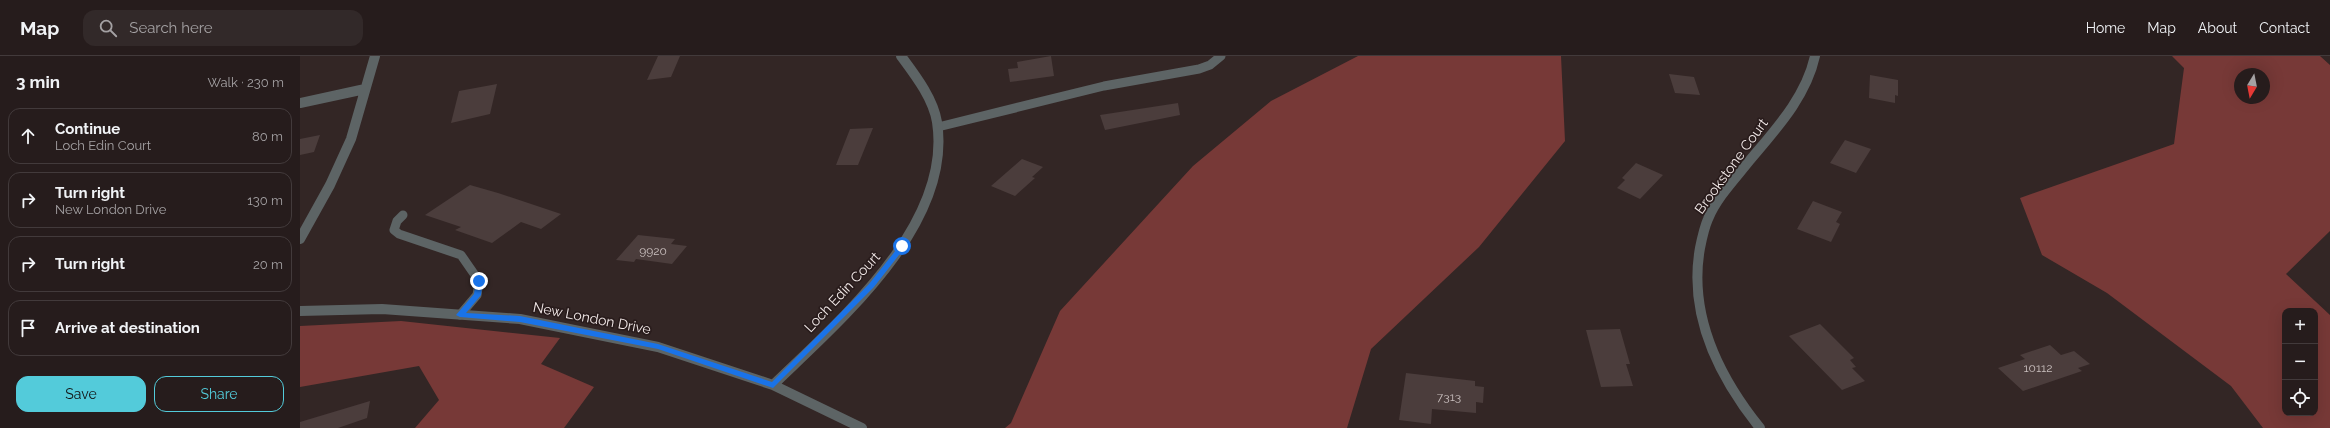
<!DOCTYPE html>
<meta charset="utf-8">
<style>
body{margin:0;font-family:Raleway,sans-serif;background:#322929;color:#f1f3f6}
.controls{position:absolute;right:12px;bottom:12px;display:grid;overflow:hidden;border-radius:8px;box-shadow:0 4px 16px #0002}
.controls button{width:36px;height:36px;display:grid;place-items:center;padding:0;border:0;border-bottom:1px solid #423a3b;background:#261c1c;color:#f1f3f6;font:20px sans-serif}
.compass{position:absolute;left:1934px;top:12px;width:36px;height:36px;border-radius:50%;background:#261c1c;box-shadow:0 4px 16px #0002;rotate:190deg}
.stop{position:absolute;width:12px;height:12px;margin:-9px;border:3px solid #1a73e8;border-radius:50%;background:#fff}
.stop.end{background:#1a73e8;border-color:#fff;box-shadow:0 1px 4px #0008}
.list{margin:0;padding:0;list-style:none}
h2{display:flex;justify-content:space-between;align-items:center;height:52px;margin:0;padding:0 16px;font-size:17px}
h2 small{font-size:13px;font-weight:400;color:#a4a1a3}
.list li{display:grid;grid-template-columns:26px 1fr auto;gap:12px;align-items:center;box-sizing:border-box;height:56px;margin:0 8px 8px;padding:0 8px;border:1px solid #423a3b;border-radius:12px}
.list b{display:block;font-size:15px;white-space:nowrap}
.list p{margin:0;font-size:13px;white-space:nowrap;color:#a4a1a3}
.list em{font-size:13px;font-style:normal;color:#a4a1a3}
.actions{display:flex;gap:8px;padding:12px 16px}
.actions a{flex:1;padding:9px 0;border:1px solid #53cbda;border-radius:12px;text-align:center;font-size:14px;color:#53cbda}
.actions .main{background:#53cbda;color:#111}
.icon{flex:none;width:22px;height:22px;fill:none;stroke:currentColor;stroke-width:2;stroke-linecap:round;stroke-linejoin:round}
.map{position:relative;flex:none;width:2030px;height:372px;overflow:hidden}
header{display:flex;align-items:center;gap:24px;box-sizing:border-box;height:56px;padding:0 20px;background:#261c1c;border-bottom:1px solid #423a3b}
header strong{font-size:19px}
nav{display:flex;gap:22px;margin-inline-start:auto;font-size:14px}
.search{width:280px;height:36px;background:#322929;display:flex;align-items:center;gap:10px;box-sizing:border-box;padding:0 14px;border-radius:12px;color:#a4a1a3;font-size:15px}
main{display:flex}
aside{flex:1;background:#261c1c}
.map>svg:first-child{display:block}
.green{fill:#773937;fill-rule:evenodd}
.building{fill:#4b3d3c}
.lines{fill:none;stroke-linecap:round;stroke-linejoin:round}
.service{stroke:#5d6465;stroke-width:9}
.minor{stroke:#5d6465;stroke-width:10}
.route{fill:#1a73e8}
.labels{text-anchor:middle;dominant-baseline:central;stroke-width:3.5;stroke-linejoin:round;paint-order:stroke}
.number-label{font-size:12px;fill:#c9bfbe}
.street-label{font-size:14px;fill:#f3eae9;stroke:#291c1c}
</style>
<header>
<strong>Map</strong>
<div class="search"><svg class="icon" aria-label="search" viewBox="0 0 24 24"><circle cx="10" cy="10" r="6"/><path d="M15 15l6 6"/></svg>Search here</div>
<nav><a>Home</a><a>Map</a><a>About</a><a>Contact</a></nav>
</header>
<main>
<aside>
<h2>3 min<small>Walk · 230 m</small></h2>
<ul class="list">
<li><svg class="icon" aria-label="ahead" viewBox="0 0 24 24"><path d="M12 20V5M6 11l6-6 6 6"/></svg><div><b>Continue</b><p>Loch Edin Court</p></div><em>80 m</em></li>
<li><svg class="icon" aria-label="right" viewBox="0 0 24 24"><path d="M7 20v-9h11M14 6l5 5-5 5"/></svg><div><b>Turn right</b><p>New London Drive</p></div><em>130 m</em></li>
<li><svg class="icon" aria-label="right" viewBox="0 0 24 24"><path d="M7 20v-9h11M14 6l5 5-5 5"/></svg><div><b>Turn right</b></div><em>20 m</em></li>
<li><svg class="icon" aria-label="arrive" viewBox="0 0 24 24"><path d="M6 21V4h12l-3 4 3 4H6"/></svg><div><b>Arrive at destination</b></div></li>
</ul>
<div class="actions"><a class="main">Save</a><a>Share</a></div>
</aside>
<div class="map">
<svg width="2030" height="372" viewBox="0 0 2030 372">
<rect width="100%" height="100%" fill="#332625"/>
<path class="green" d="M1058,0h203l4,85 -86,106 -108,102 -24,79h-342l6,-5 49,-112 133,-145 78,-65z
M1872,0h148l10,9v166l-44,43 44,41v113h-67l-32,-42 -124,-93 -65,-38 -22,-57 154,-54 10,-76zM1940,18h24v24h-24zM1985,255h30v102h-30z
M101,265l159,17 -19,26 53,23 -30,41h-149l24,-28 -20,-34 -119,21v-61z"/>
<path class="building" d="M358,0h22l-9,21 -24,3z
M751,0l3,20 -44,6 -2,-13 10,-1 -1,-6z
M1369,18l25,3 6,18 -25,-2z
M1570,19l28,5v16l-3,-1v8l-26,-5z
M197,28l-7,30 -39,9 8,-32z
M878,47l2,12 -75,15 -5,-15z
M573,72l-15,37h-22l14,-36z
M20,79l-6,17 -14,3v-16z
M1545,84l26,9 -15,24 -26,-10z
M722,103l21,8 -11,10 3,1 -20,18 -24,-10z
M1336,107l27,12 -23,24 -23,-11 8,-8 -3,-2z
M170,129l28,8 63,21 -20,15 -20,-7 -29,21 -37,-13 6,-3 -36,-12z
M1513,145l29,11 -6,10 4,2 -9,18 -34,-13z
M338,179l37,4 -4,5 16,2 -15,18 -36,-5 -2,3 -18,-2z
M1520,268l34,34 -4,2 6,7 -4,1 13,13 -23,9 -53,-54z
M1320,273l10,35h-4l7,22 -32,1 -15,-57z
M1750,289l11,10 13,-4 16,13 -12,4 4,3 -59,20 -25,-23 27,-9 -5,-4z
M1106,317l69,8v5l9,1 -1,16 -7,-1v11l-44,-4 -1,15 -32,-4z
M70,345l-3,17 -29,10h-38v-6z"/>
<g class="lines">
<path class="service" d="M638,71l166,-41 95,-17 11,-4 11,-9
M103,159l-6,6 -3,9 5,4 62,21 18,26 -2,14 -17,20"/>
<path class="minor" d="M0,47l65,-14
M0,183l30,-54 21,-46 24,-83
M0,255l82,-2 138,10 138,28 115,38 89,43
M473,329c66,-64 180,-160 164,-263 -4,-24 -22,-47 -36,-66
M1460,372c-41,-51 -72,-113 -60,-180 2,-10 4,-20 8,-29 9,-22 28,-41 42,-59 26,-31 56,-63 65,-104"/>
</g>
<path class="route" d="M600,189l6,1 -32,41 -101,101 -115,-39 -138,-27 -60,-5 -4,-2 18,-21 2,-13 3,-3 4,3 -2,14 -15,18 54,3 138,28 114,38 97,-98z"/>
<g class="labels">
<g class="number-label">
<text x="353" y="195">9920</text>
<text x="1738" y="312">10112</text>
<text x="1149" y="341">7313</text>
</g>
<g class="street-label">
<text transform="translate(1431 110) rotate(-54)">Brookstone Court</text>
<text transform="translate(542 236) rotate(-47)">Loch Edin Court</text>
<text transform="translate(292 262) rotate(11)">New London Drive</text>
</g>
</g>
</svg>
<div class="controls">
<button>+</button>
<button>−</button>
<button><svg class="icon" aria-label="locate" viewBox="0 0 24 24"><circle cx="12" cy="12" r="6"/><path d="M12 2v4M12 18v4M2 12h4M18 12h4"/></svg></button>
</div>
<svg class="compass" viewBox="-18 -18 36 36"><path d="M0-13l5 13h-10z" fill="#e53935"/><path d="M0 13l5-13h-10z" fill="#a4a1a3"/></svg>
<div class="stop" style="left:602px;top:190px"></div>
<div class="stop end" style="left:179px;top:225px"></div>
</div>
</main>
